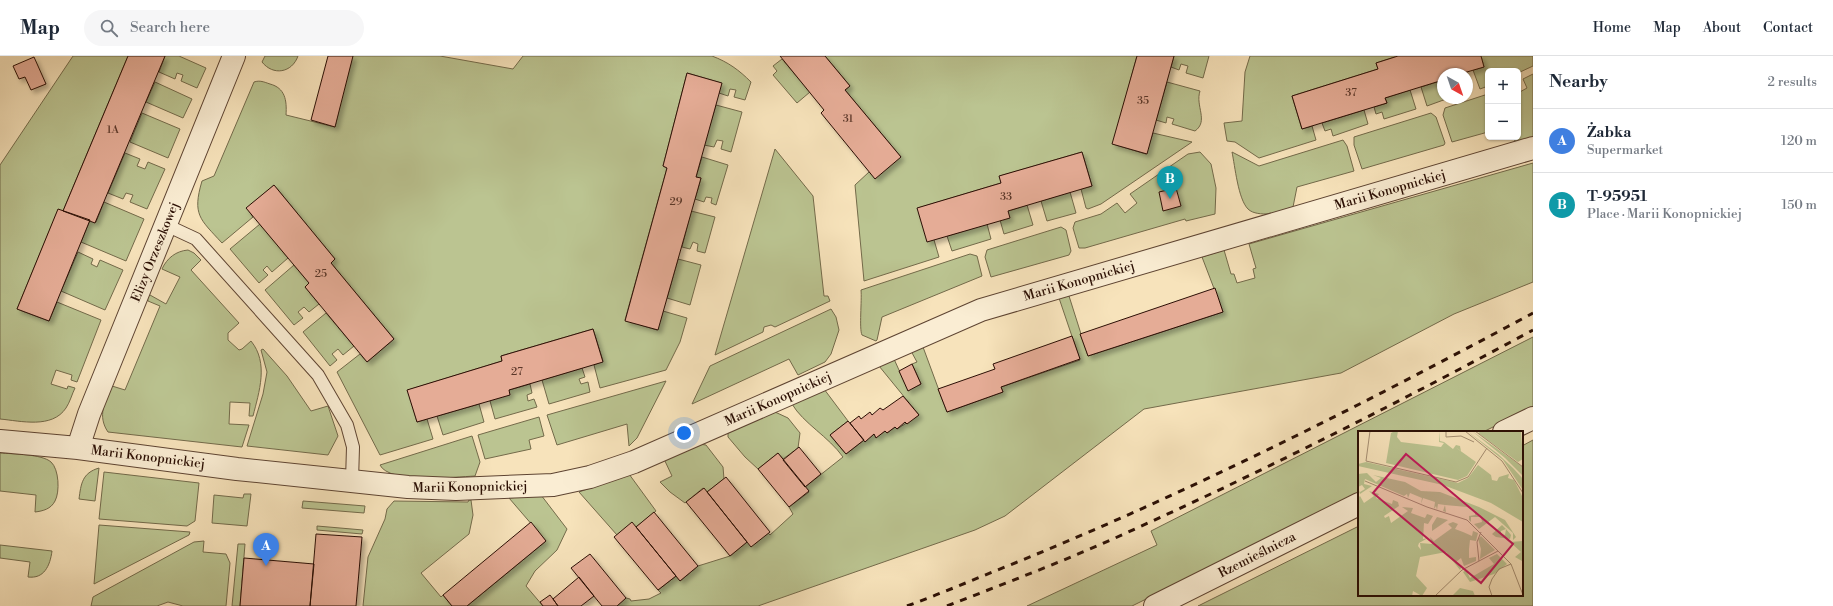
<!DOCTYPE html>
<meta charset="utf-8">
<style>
body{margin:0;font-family:"Libre Bodoni",serif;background:#f6f6f7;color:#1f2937}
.controls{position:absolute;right:12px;top:12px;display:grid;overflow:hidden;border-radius:6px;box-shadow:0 1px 3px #0004}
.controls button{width:36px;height:36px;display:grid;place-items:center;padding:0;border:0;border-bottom:1px solid #e0e1e3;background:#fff;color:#1f2937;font:20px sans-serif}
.compass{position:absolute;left:1437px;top:12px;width:36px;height:36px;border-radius:50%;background:#fff;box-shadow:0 1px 3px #0004;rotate:140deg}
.you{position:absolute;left:684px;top:377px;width:14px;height:14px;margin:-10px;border:3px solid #fff;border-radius:50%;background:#1a73e8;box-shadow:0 0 0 6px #1a73e833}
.badge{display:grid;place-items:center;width:26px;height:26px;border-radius:50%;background:#8f2418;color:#fff;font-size:13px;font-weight:700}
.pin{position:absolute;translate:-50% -33px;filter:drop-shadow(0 1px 2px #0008)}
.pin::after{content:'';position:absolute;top:21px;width:14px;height:12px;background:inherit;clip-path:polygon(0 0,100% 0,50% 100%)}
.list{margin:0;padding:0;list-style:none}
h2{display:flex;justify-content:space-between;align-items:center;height:52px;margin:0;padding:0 16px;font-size:17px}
h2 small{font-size:13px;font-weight:400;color:#747a83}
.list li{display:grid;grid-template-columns:26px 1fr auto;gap:12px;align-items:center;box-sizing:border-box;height:64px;padding:0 16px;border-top:1px solid #e0e1e3}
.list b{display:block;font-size:15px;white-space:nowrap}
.list p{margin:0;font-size:13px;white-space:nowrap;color:#747a83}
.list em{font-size:13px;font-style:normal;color:#747a83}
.icon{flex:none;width:22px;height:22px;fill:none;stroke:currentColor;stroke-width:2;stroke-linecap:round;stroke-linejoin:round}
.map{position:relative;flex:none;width:1533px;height:550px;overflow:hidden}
header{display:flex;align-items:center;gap:24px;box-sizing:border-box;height:56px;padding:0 20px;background:#fff;border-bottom:1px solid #e0e1e3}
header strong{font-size:19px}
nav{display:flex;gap:22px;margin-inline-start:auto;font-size:14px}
.search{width:280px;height:36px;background:#f6f6f7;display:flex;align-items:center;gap:10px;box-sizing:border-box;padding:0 14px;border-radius:22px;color:#747a83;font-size:15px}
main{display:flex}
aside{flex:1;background:#fff}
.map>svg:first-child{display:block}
.green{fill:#bbc491;stroke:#736a4a}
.building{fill:#e5ac96;stroke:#2b0f04;filter:url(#shadow)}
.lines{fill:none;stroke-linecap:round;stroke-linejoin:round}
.lane-casing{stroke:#5e4432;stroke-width:14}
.street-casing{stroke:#5e4432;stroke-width:24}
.lane{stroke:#faedd3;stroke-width:12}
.street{stroke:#faedd3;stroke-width:22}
.rail{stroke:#2b0f04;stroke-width:3;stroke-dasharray:7 7;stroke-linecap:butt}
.labels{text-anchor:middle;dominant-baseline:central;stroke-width:3;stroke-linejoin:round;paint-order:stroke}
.number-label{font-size:11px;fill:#5a3628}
.street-label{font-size:13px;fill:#2b0f04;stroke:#faedd3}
.inset-road{fill:none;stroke:#a58e72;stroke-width:1}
.view{fill:#c2185b;fill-opacity:0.15;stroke:#c2185b;stroke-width:2}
.inset-edge{fill:none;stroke:#2b0f04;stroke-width:2}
</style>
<header>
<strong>Map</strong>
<div class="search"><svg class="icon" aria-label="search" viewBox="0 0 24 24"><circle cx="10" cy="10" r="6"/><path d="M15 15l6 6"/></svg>Search here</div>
<nav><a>Home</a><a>Map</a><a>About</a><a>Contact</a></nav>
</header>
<main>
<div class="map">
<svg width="1533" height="550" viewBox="0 0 1533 550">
<defs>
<filter id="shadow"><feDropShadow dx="3.5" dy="3.5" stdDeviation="2" flood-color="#0004"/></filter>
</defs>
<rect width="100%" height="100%" fill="#f7e3bb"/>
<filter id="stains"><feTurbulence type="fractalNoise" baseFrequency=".005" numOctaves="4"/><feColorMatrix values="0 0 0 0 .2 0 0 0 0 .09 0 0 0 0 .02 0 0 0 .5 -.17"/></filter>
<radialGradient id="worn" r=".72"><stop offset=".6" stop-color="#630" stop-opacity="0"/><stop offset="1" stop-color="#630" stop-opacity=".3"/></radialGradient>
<path class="green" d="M73,0h55l-65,155 -5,-1 -41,99 32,12 8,-19 44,18 -24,62 -6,-2 1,-5 -16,-5 -5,14 16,5 1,-3 7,2c-3,6 -5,14 -9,20 -14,21 -45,13 -66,11v-254z
M165,0h14l27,12 -9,20 -16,-7 2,-6 -6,-2 -2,6 -16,-7z
M265,0h33c-6,17 -25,20 -36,6z
M351,0h89l73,13 10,-13h189c16,6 27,14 39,26l-6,18 -11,-3 2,-7 -6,-1 -2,7 -9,-3 2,-10 -34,-10 -24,93 4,2 -42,152 32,10 6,-19 24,7 -7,24 -14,28 -66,18 -6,-23 9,-4 -10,-32 -92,27 1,5 -94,29 9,32 10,-3 6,20 -53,16 -43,-83 23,-18 7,8 27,-23 -63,-76 4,-4 -61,-74 -27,23 6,9 -31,26c-22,-24 -30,-28 -20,-62l12,-5 40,-94c6,-2 10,0 16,2 15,4 17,16 16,31l49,12z
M825,0h312l-24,88 33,10 7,-21 39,9 -91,62 -13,5 -2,-1 -5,-19 11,-3 -10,-34 -82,24 1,7 -83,25 16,32 5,17 -75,24 -9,-96 14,-13 32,-15 -56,-67 5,-4z
M1174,0h35l-6,22 -17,-5 2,-7 -7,-2 -2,6 -8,-3z
M1250,0h148l-22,7 2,6 -86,27 10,33 10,-3 4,14 -57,18 -24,-16 -8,-1 -3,-18 18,-2 3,-49z
M1481,0h52v10l-15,7v-2h-30v15l-8,3 -7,-19 11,-3z
M782,3l28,33 -13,11 -24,-28 4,-4 -4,-5z
M1533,18v63l-19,6 2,-6h2v-44l9,-5 -4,-9z
M1443,24v18h6l-22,8 -6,-19z
M155,26l37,17 -9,19 -37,-16z
M1167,26l33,9c-5,15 9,30 -5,40l-23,-7 2,-5 -7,-2 -1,6 -10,-3z
M1410,34l6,19 -32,10 -2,-7 -6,2 -2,-7 13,-4 -2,-5z
M1488,38v38l-36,10 -9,-27 2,-7z
M716,49l26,7 -11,40 -10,-3 2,-8 -6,-1 -3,7 -10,-2z
M1364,54l4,14 -35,12 -2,-7 -6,2 -3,-8z
M142,57l38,16 -12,29 -38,-16z
M1431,57l5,4 9,26 -1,2 -82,24 -8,-24v-8z
M1343,84l4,6 7,25 -57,16 -4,20c-8,2 -16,6 -24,7 -7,0 -16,0 -21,-5 -10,-10 -13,-43 -16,-57l27,14z
M775,93l38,47 11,100h4l2,5 -55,26 -4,-2 -7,2 -1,5 -48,23z
M1200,96l11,12 5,24 -1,26 -29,7 -1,-2 -100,29h-6l-6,-20 2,-6 26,-8 16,-11 8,10 12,-10 -7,-9 58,-40z
M125,97l15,6 -3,7 8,3 3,-7 17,7 -18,40 -17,-7 3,-7 -7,-2 -3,6 -15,-6z
M702,101l26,8 -12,40 -5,-2 1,-5 -6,-1 -2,5 -9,-3 6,-21 -5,-1z
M1533,107v119l-79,32 -113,59 -197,36 -139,107 -30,14 -217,76h-141l9,-8 4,1 1,2 18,-2 12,-6 -3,-3 18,-14 4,5 18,-15 32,-10 17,-14 21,-9 2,2 23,-21 -4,-7 20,-15 -4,-5 38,-30c-14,-20 -40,-34 -51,-53l32,-15 24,32 -18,14 16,19 18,-14 1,1 9,-7 2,3 9,-6 2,2 8,-6 2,2 22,-14 -40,-49 15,-7 14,31 13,-6 -9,-20 5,-2 -6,-11 12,-4 24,65 56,-20 -2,-5 79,-27 -21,-62 10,-2 19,60 135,-44 -21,-55 22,-7 7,24h3l3,9 18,-5 -2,-9 3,-1 -7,-24z
M1070,136l6,21 -29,8 -6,-20z
M104,146l40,17 -18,42 -45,-19 9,-22 6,2z
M1027,149l6,20 -29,9 -4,-14 8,-9z
M691,155l24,6 -10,36 -8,-2 1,-7 -5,-2 -3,7 -8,-2z
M260,168l28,34 -16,14 -5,-6 -4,4 5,5 -9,8 -29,-34z
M987,168l4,15 -39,12 -5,-15z
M1061,171l5,3 5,21 -2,4 -78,22 -6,-20 2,-7z
M188,194l6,3 7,7 -10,10 48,53 -11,10v7l11,10 3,-1 9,-8c18,22 8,51 2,75h-4l1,-13 -20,-1 -1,22 20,1 -7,22 -134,-15c-11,-16 -3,-31 4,-46l13,4 35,-84 -12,-5 -1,-4 3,-2 16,9 14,-27 -18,-8c5,-11 14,-18 26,-19z
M78,196l15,7 -2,5 6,3 3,-7 23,10 -18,40 -44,-19z
M970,198l7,2 5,20 -100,41 -5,23 -1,1 -14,-6c-3,-6 0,-35 -1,-45z
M678,203l23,6 -11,40 -23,-7z
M294,209l15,18 -4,4 14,17 -10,8 -5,-5 -6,5 5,6 -9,7 -29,-35z
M831,253l5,8 3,13 -8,24 -6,8 -27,13 -9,-16 -97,45 18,-38z
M326,257l28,33 -11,9 -5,-6 -6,5 5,6 -7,6 -27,-34z
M1533,281v70l-50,25h-124v62l-227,112h-105l130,-61 -6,-14z
M263,293l24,27 24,35 17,-5 10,30 -10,19 -81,-9 16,-52 4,-22 -6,-22z
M582,312l3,9 -6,2 2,5 7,-2 2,10 -41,12 -7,-24z
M666,325l-29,57 -8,8 -2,-22 -70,21 -10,-30z
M530,328l2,9 -5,2 1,6 6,-2 3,8 -42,12 -5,-18 19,-11z
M479,348l5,18 -41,13 -6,-19z
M775,356l13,6 12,15 -2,15 -15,11 -5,-6 -20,16 -13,-12 -17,-20v-4z
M539,361l5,19 -15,4 2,9 -46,10 -7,-24z
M472,380l8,26 -5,14c-20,1 -86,8 -95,-11z
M1533,384v166h-335l161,-80v69h163v-149z
M699,388l7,1 17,22 1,12 -17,13 -4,-4 -18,15 -15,-11 -10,-10 12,-6 -8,-17z
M0,397c13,1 42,1 51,9 8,7 9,30 4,39 -4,8 -12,10 -20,11l1,-17 -36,-4z
M99,412l-4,33 -16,-2c2,-15 3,-26 20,-31z
M104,416l95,11 -4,38 -8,5 -88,-7z
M629,418l27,37 -20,16 -19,8 -38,-43z
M244,438h7l-4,32 -35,-3 2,-28 29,3z
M541,439l26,34 -10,21 -22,21 -9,15 17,20h-76l79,-65 -37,-43z
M469,444h2l2,15 -4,19 -48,39 20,24 2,-2 9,11h-89l5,-49 17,-38 2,-10 7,-8 74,1z
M303,445l62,5 -1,7 -62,-5z
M99,469l91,7 -1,3 -95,49z
M317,470l46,4 -1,4 -45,-4z
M204,485l-1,11 23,2 4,9 -4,43h-43l-15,-4 -11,4h-66l2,-9 101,-55z
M238,488h7l-5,62h-8z
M0,489l52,6c-2,15 -8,28 -24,26l2,-15 -30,-4z"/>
<path class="building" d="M128,0h37l-70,167 -32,-12z
M328,0h25l-18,71 -24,-7z
M780,0h45l25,30 -5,4 56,67 -26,22 -54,-66 3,-3z
M1137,0h37l-27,98 -35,-10z
M1398,0h83l3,11 -24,7h-17v6l-58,18 2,5 -85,26 -10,-33 86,-27 -2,-6z
M34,1l12,27 -15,6 -6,-13 -6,2 -6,-13z
M687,17l35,10 -26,94 5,1 -43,152 -33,-9 42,-153 -4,-2z
M1082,96l10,34 -84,25 2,7 -83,24 -10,-34 84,-25 -2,-7z
M274,129l61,74 -4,4 63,76 -27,23 -62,-75 4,-4 -63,-75z
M1176,132l5,18 -18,5 -4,-19z
M58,153l32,11 -41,101 -32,-12z
M1215,232l8,24 -135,44 -8,-22z
M593,273l10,33 -94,28 1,5 -93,27 -10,-32 95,-29 -1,-5z
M1072,280l8,23 -79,28 2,5 -56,20 -9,-23 57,-20 -2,-5z
M912,308l9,20 -13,7 -9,-20z
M903,340l16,19 -12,9 -2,-2 -8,7 -2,-2 -8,6 -2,-2 -9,7 -2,-4 -9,8 -15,-19 9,-7 2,3 9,-7 2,3 8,-7 3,2z
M848,365l16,19 -18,14 -16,-19z
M799,391l22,27 -16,13 -22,-27z
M778,397l31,38 -20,16 -31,-38z
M726,421l44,55 -19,15 -44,-55z
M704,432l43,54 -17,14 -44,-54z
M654,456l44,54 -18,15 -44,-54z
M531,466l15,19 -79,65h-15l-9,-11z
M632,466l44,54 -18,14 -44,-53z
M316,478l46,3 -6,69h-46z
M590,498l36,44 -9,8h-15l-31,-38z
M244,502l70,6 -4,42h-70z
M579,521l15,19 -13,10h-23l-5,-7z
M550,539l3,4 5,7h-15l-3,-4z"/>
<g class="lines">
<defs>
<path id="lane" d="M166,169l30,14 122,136 29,50 6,22 -1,34"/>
<path id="street" d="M1504,376l29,-14
M0,385l78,7 159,21 171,18 48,2 97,-4 37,-8 44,-15 347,-152 552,-162
M78,392l11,-34 145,-358
M1155,550l204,-102"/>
</defs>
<use href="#lane" class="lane-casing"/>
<use href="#street" class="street-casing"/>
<use href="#lane" class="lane"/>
<use href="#street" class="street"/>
<path class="rail" d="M907,550c38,-14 75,-30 113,-45 176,-72 346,-158 513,-248
M947,550c64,-25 128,-49 190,-78 135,-61 266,-128 396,-198"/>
</g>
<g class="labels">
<g class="number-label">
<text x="1351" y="37">37</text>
<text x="1143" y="45">35</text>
<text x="848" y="63">31</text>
<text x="113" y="74">1A</text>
<text x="1006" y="141">33</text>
<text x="676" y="146">29</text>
<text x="321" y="218">25</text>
<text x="517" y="316">27</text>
</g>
<g class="street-label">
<text transform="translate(1390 134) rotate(-16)">Marii Konopnickiej</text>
<text transform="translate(155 196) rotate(-68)">Elizy Orzeszkowej</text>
<text transform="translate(1079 225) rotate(-16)">Marii Konopnickiej</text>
<text transform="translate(778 343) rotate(-24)">Marii Konopnickiej</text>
<text transform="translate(148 401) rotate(7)">Marii Konopnickiej</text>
<text transform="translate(470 431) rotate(-1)">Marii Konopnickiej</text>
<text transform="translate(1257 499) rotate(-27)">Rzemieślnicza</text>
</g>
</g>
<g transform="translate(1358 375)">
<rect width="165" height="165" fill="#f7e3bb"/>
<path d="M37,0h3l-1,6 4,5 40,5 3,-4 -5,-1 1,-11v10l4,1 9,7 3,-4 4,1 1,5 -6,-4 21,15 -9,14 -9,4 -72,-17 5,-30zM109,0l31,23 15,14 10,11v11l-20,-30zM114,0l51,36v9l-18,-18zM124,0h39l2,28 -5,3 -40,-29zM8,31l92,21 10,-5 10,-13 13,10 1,5 5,1 2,-4 10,-3 -1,4 6,2 9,18v24l-32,-19 -48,-18 -85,-19v-2zM9,42l9,9 5,-4 -8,-3 32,7 16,9 19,1 39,15 26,13 11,17 -3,3v-7l-18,-16 -16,12 -5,-5 8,-2 -1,-5h-10v5l-2,-2v-4l6,-1v-4l-8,-4 -22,-2 1,7 -3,-1 2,-6 -7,-1 -1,6 -1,-4 -2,3 1,-7 -12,-4 -2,6 1,-6 -12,-5 -2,5 -1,-4 -3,2 -39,-17 -1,5 8,2 -12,8 -1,-3 1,1 5,-3 -3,-4 -4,2v-13zM11,60l10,3 -3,4 16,6 1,-4 5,2 1,4 -15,10 1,2 4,-2 2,7 17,-12 -6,-4 11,1 -2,5 14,5 2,-4 6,2 -5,8 -4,-1 -1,16 5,-1 -9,5 -1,3 3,4 -1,-7 12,1 -2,-7 4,4 18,-13 -4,-4 5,-2 5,2 -3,5 8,3 9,4 1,-5 5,2 -2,8 -6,-1 -1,9v9l7,-1v4l-12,5 -3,-8 -5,4 6,4 -2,4 -14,-18 -26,5 -4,19 11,12 -5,8 -9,-5 -1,5h-54v-98l2,-2 4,7 10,-7zM79,86l11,3 -16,11v-6zM144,94l4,4 -5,2v3l4,1 1,-6 5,6 -1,4 -14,-2 -4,-3zM123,105l14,14 -15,9 1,-10 -3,-10zM165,110v20h-1l-7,-4 6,-5 -11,-10zM139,123l10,10 -13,10 -24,8 -7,-10 3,-2 4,8 24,-14 -5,-6zM102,157l13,3 2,5h-23z" fill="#bbc491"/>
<path class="inset-road" d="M12,0l-4,30 90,21 12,-5 19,-29M88,0v6l15,-1 13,6M107,0l37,30 21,32M117,0l48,36M7,50l62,26 40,13 44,44 12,31M121,130l-2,-19 4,-10M77,165l27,-26 36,-19M134,165l-3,-9 3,-8 7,-10 12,-5"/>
<path class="view" d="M48,23l107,90 -32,39 -108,-90z"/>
<rect width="165" height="165" class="inset-edge"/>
</g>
<rect width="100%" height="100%" filter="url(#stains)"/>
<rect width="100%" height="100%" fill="url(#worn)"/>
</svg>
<div class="controls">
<button>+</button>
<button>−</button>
</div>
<svg class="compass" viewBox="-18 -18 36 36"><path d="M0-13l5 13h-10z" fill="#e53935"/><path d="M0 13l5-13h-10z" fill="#747a83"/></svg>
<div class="you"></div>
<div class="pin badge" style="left:266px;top:510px;background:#3f7fe0">A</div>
<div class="pin badge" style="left:1170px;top:143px;background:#0f9aa8">B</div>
</div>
<aside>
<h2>Nearby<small>2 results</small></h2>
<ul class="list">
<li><span class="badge" style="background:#3f7fe0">A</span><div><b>Żabka</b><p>Supermarket</p></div><em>120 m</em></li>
<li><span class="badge" style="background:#0f9aa8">B</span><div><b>T-95951</b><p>Place · Marii Konopnickiej</p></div><em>150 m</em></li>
</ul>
</aside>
</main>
